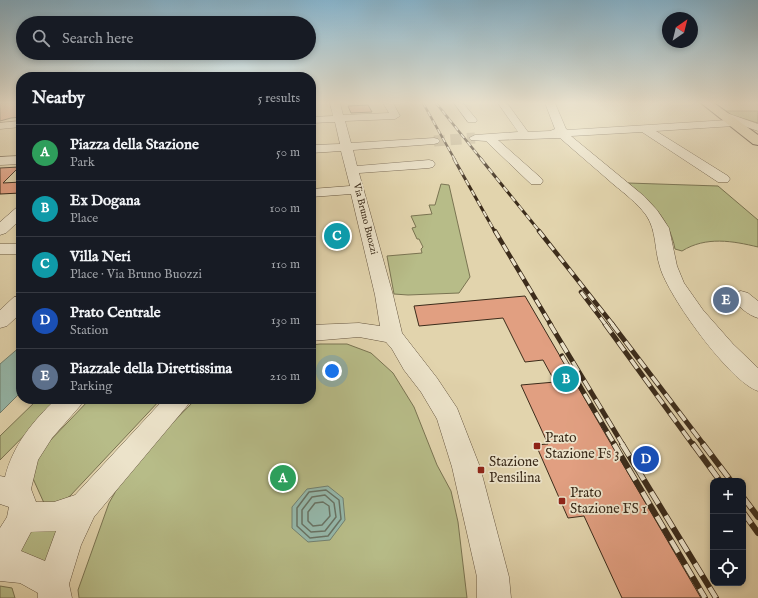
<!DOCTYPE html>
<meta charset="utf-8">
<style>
body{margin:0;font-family:"IM FELL English",serif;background:#20242c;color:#f1f3f6}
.controls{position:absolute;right:12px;bottom:12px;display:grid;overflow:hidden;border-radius:8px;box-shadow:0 2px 6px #0003}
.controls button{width:36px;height:36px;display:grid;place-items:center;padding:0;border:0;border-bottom:1px solid #363941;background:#171b24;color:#f1f3f6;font:20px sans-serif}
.compass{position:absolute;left:662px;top:12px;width:36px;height:36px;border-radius:50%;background:#171b24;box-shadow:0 2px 6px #0003;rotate:35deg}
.you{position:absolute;left:332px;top:371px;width:14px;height:14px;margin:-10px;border:3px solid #fff;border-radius:50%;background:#1a73e8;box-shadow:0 0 0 6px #1a73e833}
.badge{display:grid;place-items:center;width:26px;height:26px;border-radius:50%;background:#c59692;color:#fff;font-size:13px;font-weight:700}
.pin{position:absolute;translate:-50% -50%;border:2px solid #fff;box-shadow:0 1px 4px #0006}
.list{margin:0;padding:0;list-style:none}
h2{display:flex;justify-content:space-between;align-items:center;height:52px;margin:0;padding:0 16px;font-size:17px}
h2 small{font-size:13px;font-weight:400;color:#9ea1a6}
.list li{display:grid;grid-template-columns:26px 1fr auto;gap:12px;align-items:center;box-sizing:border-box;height:56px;padding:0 16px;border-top:1px solid #363941}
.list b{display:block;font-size:15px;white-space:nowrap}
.list p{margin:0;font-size:13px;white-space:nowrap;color:#9ea1a6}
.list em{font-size:13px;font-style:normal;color:#9ea1a6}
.icon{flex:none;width:22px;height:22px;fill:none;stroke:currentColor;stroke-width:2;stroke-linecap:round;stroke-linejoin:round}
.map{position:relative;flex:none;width:758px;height:598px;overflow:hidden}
.search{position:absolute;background:#171b24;box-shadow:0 2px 6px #0003;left:16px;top:16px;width:300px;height:44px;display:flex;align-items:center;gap:10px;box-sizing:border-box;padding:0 14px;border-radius:22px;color:#9ea1a6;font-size:15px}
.panel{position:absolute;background:#171b24;box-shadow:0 2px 6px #0003;left:16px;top:72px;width:300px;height:332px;border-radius:16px}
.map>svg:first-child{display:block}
.green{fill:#b7bc88;stroke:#7a7452}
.water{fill:#95b8ab;stroke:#718071}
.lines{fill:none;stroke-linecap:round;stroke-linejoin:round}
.shore{stroke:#687263;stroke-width:1.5}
.building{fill:#e19f81;stroke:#3c2c1b}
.minor-tunnel{stroke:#c1b290;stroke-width:11;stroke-dasharray:11 5.5;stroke-linecap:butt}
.minor-casing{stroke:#665640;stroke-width:1}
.major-casing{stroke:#3c2c1b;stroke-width:2}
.minor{fill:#ece3ca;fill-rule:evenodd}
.major{fill:#e2d4ad;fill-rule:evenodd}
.rail-far4-casing{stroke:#3c2c1b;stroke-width:2.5}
.rail-far3-casing{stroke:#3c2c1b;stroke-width:3}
.rail-far2-casing{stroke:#3c2c1b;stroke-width:4.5}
.rail-far1-casing{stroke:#3c2c1b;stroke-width:5}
.rail-casing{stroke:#3c2c1b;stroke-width:6}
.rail-far4{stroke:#ece3ca;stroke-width:1.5;stroke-dasharray:5;stroke-linecap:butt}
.rail-far3{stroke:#ece3ca;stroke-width:2;stroke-dasharray:6;stroke-linecap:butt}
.rail-far2{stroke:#ece3ca;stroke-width:3;stroke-dasharray:8;stroke-linecap:butt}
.rail-far1{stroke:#ece3ca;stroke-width:3.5;stroke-dasharray:11;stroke-linecap:butt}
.rail{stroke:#ece3ca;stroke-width:4.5;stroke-dasharray:14;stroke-linecap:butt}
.poi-dot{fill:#8f2418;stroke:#ece3ca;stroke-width:1.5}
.labels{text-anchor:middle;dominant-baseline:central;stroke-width:3.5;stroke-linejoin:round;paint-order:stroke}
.far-street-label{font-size:10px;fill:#3c2c1b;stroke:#ece3ca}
.near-poi-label{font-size:14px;fill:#3c2c1b;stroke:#ece3ca;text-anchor:start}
</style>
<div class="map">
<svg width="758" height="598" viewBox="0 0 758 598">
<rect width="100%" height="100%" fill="#e2d4ad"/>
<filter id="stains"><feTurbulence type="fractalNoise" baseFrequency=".005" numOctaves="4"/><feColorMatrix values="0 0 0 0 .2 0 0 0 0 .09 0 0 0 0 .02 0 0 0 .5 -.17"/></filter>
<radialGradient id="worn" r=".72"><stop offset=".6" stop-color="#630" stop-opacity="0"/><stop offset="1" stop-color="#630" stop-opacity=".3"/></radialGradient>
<path class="green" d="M725,111h33v12l-27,-8z
M628,183l90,3 40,34v27c-25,-6 -52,-11 -76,4l-7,-2c-6,-31 -24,-47 -47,-66z
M441,184l8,1 21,92 -11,16 -51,2 -14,-1 -7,-38 35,-3 -1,-4 2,-2 -4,-8h-2l-5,-11 4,-1 -5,-11 21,-2 -3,-9h6z
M320,344h27l24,9 22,20 21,34 23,58 14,26 7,31 9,76h-388l-1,-8 31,-87 21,-37 66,-67h115v-54z
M38,399h22l-60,61v-24z
M90,399h71l-91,97 -14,10 -12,-3 -14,-31 14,-25z
M75,518l-26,53 -39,-18 20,-26z
M0,586l12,2 3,10h-15z"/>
<path class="water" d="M21,346v46l-21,21v-49z
M328,486l15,12 2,22 -15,20 -22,2 -16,-14v-21l15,-18z"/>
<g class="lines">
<path class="shore" d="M326,490l13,10 2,19 -13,17 -18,2 -13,-12v-18l12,-16z
M325,495l9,8 2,14 -11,14 -14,1 -9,-8v-14l10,-13z
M323,502l6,4 1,10 -8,9 -9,1 -5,-5v-9l7,-9z"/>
</g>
<path class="building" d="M0,103h21v14l-10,1 -11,3z
M368,105l4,7 -21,1 -3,-7z
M19,167l-16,16 18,-1v11l-21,1v-26z
M346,230l2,10 -22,2 -2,-10z
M525,296l96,165 80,137h-79l-38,-82 -16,2 -32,-73 12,-1 -27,-59 34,-3 -12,-22 -18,2 -22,-44 -84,8 -5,-20z"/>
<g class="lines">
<path class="minor-tunnel" d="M434,141l41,-3"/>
<defs>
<path id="minor" d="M330,103h10l3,12 46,-2 -6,-10h10l7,13 -5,3 -50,2 6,22 83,-5 4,1 2,2 -2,2 -4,1 -81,6 4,16 72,-6 4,1 2,3 -2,3 -4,1 -70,5 34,122 9,38 35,45 20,30 23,59 29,110 2,21h-34v-21l-25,-110 -15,-48 -16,-27 -17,-22 -12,-21 -6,-7 -27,-5 -48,4v-16l48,-2 21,3 -5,-31 -24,-101 -40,3v-8l39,-3 -9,-35 -30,2v-8l29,-1 -5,-22 -24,1v-6l22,-1z
M454,103h9l14,17 -1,2h-8z
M498,103h9l21,29 22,-1 5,-2 -10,-26h10l11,26 2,1 160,-10 -9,-5 5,-3 34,12v7l-20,-7 -4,2 -78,5 72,45 2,3 -2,3h-10l-76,-50 -71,4 73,60 13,14 12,18 8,38 7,17 19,27 30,34 25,24v23c-28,-9 -90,-95 -98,-124 -6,-18 -3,-36 -14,-52 -9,-12 -22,-22 -33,-31 -18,-16 -36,-31 -53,-46l-62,2 43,38 2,3 -2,3h-10l-45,-43 -15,-1 -2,-2 6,-3 43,-3z
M21,121v6l-21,2v-6z
M21,156v8l-21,1v-8z
M21,207v12l-15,14 -6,2v-13l16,-14z
M0,244h21v10h-21z
M741,291l7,2 10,8v17c-10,-3 -21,-12 -26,-21l2,-4z
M21,296v17l-14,13 -7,2v-18l14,-13z
M56,399h28l-4,7 -28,32 -14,22 -7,29 5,13h18l21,-7 89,-96h27l-4,7 -93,111 -13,28 -12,39 3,14h-34v-5l-18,-10 -20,-2v-53l7,-11 2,-10 -9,-3v-28l5,1c8,-32 28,-56 51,-78zM56,531l-11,30 -24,-10 10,-19z"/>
<path id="major" d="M701,103h13l44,32v10l-5,-1z"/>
</defs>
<use href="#minor" class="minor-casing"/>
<use href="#major" class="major-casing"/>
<use href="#minor" class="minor"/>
<use href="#major" class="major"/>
<defs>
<path id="rail-far4" d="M423,103l32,57
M436,103l46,57"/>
<path id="rail-far3" d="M454,159l41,73
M481,159l59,73"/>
<path id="rail-far2" d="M495,231l56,94
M539,231l74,94
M581,292l25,33"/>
<path id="rail-far1" d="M550,324l73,121
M605,324l88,121
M612,324l92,121
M562,356l53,89"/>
<path id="rail" d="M614,444l91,154
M622,444l94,154
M693,444l27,37
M703,444l28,37
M743,497l15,20
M743,512l15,21"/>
</defs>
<use href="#rail-far4" class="rail-far4-casing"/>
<use href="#rail-far3" class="rail-far3-casing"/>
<use href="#rail-far2" class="rail-far2-casing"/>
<use href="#rail-far1" class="rail-far1-casing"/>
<use href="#rail" class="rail-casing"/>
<use href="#rail-far4" class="rail-far4"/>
<use href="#rail-far3" class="rail-far3"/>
<use href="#rail-far2" class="rail-far2"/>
<use href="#rail-far1" class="rail-far1"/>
<use href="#rail" class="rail"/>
</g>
<linearGradient id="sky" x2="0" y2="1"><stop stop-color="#87b6d0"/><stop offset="0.55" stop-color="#f2ecda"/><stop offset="1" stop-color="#f2ecda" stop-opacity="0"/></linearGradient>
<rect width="758" height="187" fill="url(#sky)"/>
<g class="poi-dot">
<rect x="533" y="442" width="8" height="8" rx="2"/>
<rect x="477" y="466" width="8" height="8" rx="2"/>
<rect x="558" y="497" width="8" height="8" rx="2"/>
</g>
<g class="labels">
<g class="far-street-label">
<text transform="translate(365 219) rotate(76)">Via Bruno Buozzi</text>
</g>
<g class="near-poi-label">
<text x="545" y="438">Prato<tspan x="545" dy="16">Stazione Fs 3</tspan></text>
<text x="489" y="462">Stazione<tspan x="489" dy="16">Pensilina</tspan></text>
<text x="570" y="493">Prato<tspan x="570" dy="16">Stazione FS 1</tspan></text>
</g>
</g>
<rect width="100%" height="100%" filter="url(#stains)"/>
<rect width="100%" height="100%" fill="url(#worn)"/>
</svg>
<div class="controls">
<button>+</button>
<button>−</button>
<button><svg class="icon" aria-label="locate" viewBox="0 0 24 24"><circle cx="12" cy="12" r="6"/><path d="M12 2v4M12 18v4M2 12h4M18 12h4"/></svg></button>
</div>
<svg class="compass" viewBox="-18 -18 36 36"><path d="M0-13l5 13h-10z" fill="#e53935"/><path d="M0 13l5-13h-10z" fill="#9ea1a6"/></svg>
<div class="you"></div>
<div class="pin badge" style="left:283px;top:478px;background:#2e9e5b">A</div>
<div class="pin badge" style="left:566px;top:379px;background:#0f9aa8">B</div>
<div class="pin badge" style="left:337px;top:236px;background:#0f9aa8">C</div>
<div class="pin badge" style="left:646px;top:459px;background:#1a4fb4">D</div>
<div class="pin badge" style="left:726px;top:300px;background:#5c6f8a">E</div>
<div class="search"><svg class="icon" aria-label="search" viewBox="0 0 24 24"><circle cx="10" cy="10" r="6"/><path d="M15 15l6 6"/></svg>Search here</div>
<section class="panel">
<h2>Nearby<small>5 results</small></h2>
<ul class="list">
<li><span class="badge" style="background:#2e9e5b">A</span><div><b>Piazza della Stazione</b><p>Park</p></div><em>50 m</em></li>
<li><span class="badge" style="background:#0f9aa8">B</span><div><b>Ex Dogana</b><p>Place</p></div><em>100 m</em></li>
<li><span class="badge" style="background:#0f9aa8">C</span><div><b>Villa Neri</b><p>Place · Via Bruno Buozzi</p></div><em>110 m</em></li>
<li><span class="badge" style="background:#1a4fb4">D</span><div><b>Prato Centrale</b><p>Station</p></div><em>130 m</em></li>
<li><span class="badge" style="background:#5c6f8a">E</span><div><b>Piazzale della Direttissima</b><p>Parking</p></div><em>210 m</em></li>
</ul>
</section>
</div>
